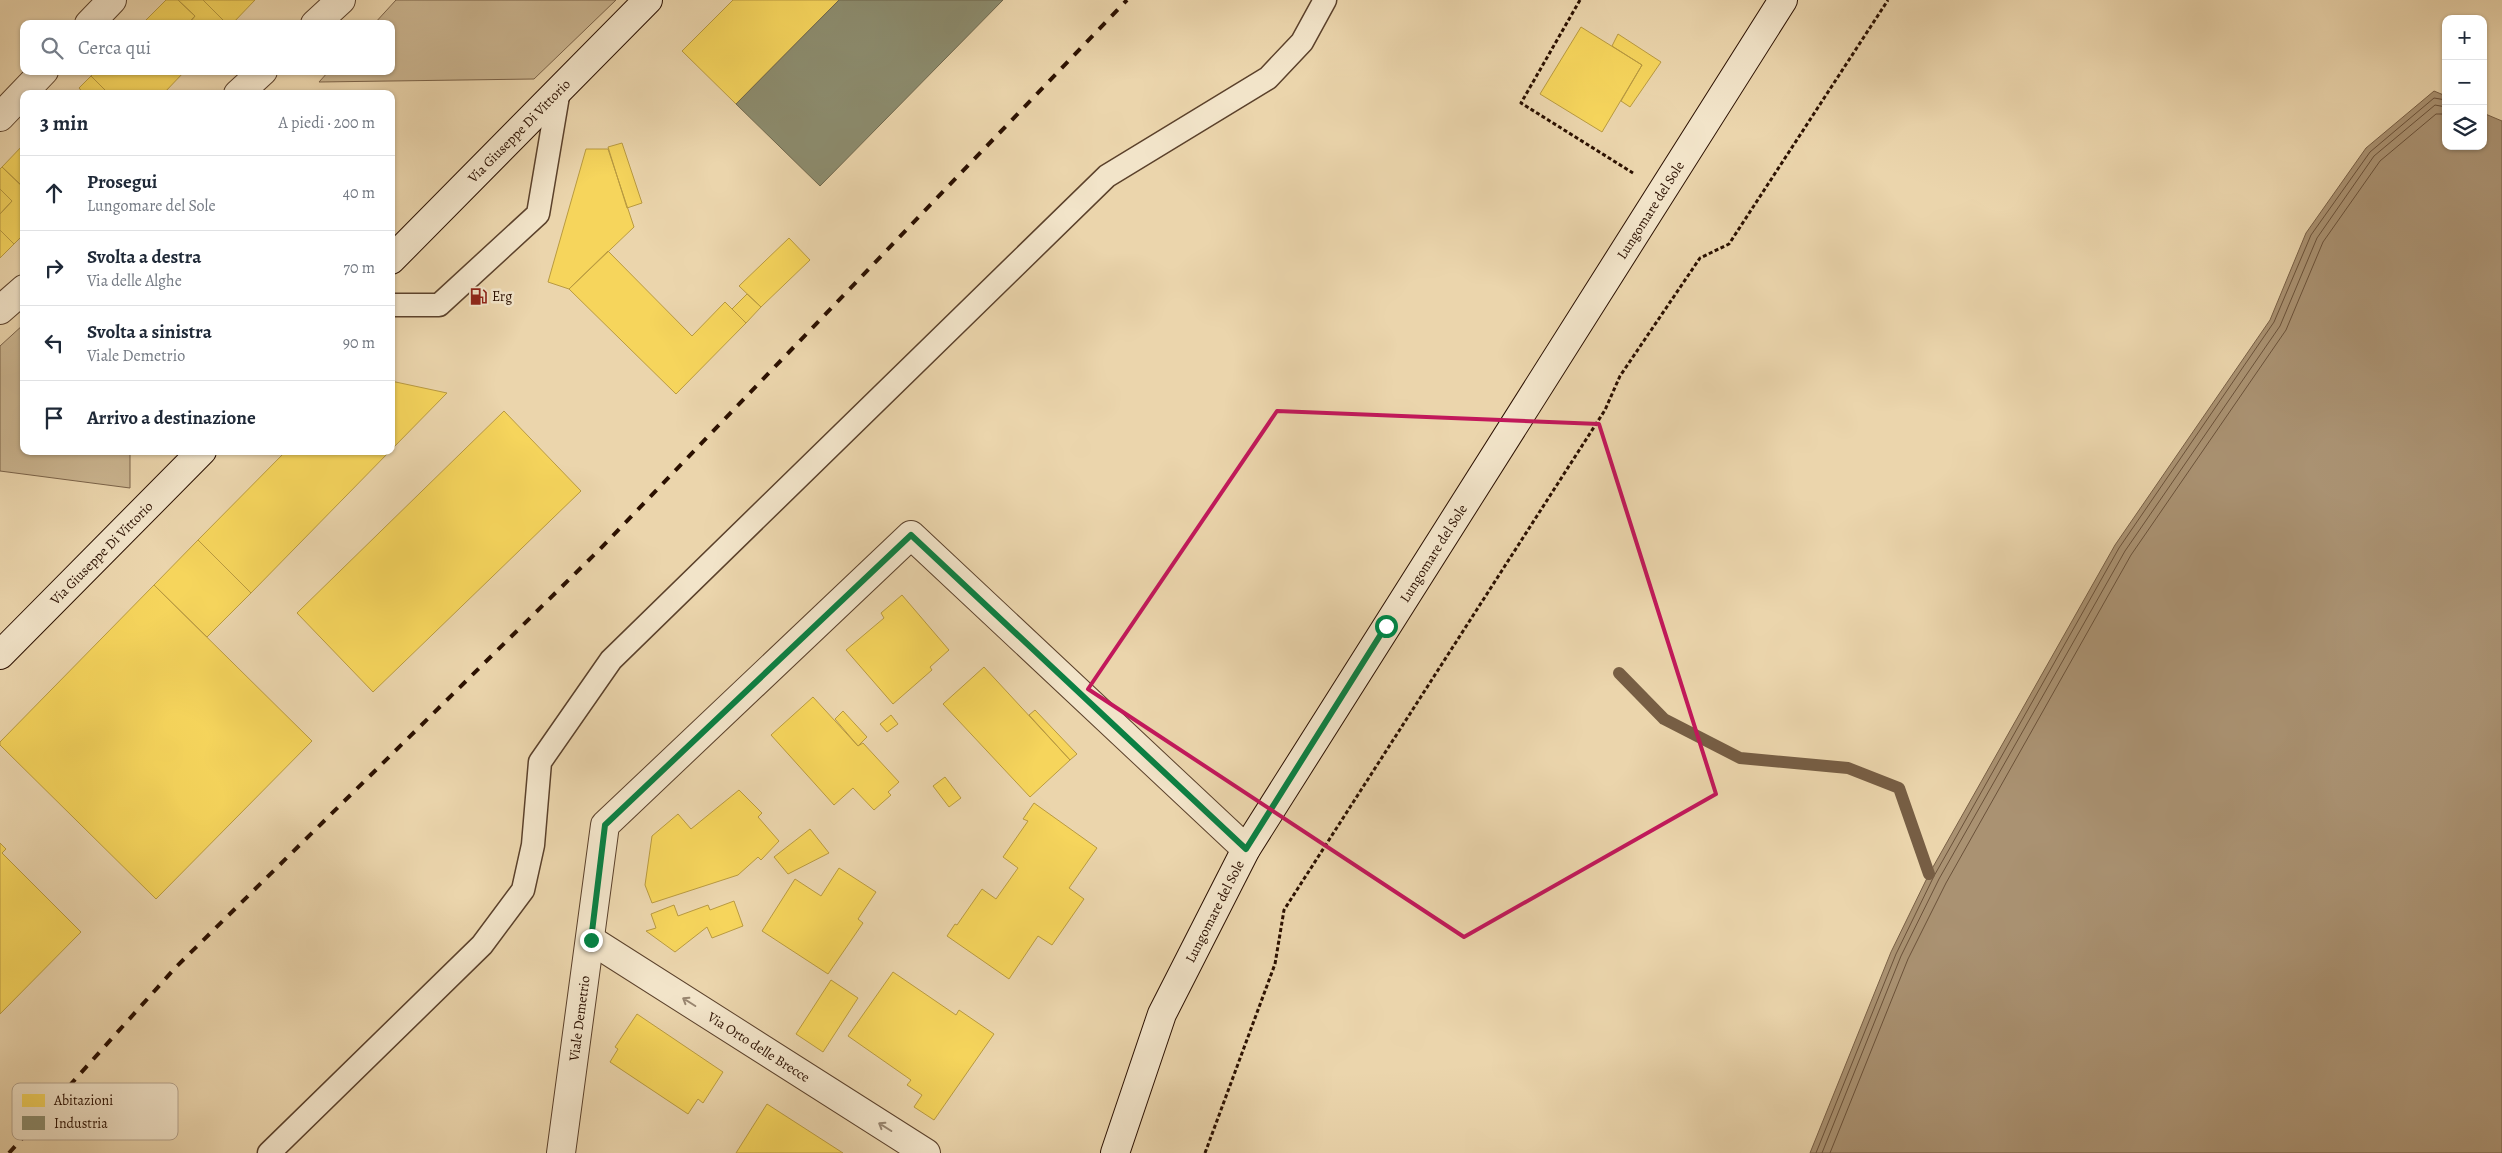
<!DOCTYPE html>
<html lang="it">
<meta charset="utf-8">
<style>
body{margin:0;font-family:Alegreya,serif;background:#f6f6f7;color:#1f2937}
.controls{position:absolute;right:15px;top:15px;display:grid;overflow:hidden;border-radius:10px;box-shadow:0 1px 4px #0004}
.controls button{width:45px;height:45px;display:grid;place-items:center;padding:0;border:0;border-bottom:1px solid #e0e1e3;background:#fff;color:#1f2937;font:25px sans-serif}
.stop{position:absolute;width:15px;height:15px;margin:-11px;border:4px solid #0b8043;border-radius:50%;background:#fff}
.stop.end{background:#0b8043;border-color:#fff;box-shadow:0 1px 5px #0008}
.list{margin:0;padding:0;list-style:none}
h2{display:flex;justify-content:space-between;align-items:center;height:65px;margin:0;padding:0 20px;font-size:21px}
h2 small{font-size:16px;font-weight:400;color:#747a83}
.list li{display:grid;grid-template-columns:32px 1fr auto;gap:15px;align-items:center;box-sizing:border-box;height:75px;padding:0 20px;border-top:1px solid #e0e1e3}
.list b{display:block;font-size:19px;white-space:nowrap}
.list p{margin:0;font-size:16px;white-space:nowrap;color:#747a83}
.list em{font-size:16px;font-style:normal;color:#747a83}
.icon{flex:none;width:28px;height:28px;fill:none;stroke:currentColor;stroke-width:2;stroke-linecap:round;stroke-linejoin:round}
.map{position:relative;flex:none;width:2502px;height:1153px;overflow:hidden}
.search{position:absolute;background:#fff;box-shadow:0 1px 4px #0004;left:20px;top:20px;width:375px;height:55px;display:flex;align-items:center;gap:12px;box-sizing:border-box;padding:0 18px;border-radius:10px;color:#747a83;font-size:19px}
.panel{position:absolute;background:#fff;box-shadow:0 1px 4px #0004;left:20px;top:90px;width:375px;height:365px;border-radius:10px}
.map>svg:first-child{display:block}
.green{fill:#cab48f;stroke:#7a6248}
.water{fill:#aa9272;stroke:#775e44}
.homes{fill:#f6d55c;stroke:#b99a40}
.industry{fill:#8c8c6e;stroke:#6f674d}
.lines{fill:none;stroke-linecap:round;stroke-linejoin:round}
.shore{stroke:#6a5139;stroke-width:1}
.stream{stroke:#775e44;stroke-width:12}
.lane-casing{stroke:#5b412b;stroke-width:25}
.street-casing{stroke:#5b412b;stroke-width:30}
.secondary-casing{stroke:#2b1000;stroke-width:30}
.path{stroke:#2b1000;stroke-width:3;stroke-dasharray:4 2.5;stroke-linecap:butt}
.lane{stroke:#f2e4c9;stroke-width:22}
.street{stroke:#f2e4c9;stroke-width:28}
.secondary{stroke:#f2e4c9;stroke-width:28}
.rail{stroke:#2b1000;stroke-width:4;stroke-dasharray:9 9;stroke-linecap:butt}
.oneway{stroke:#98856f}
.route{stroke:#0b8043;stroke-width:6}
.marked{fill:none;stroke:#c2185b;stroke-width:4;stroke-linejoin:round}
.labels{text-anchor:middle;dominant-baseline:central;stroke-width:5;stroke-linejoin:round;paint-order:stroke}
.street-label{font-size:14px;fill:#2b1000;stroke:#f2e4c9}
.poi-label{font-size:14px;fill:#2b1000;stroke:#f2e4c9;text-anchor:start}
.key{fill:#f2e4c9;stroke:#b6a48d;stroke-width:1}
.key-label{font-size:14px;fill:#2b1000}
</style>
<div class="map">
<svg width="2502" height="1153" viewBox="0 0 2502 1153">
<rect width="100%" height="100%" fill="#ebd5ac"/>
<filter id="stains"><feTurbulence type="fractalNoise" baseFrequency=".004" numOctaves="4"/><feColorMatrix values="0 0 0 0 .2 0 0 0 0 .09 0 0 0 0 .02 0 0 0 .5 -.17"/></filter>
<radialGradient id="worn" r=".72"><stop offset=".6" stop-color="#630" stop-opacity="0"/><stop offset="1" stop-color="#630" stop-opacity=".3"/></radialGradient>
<path class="green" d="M396,0h220l-82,79 -215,3 10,-11h62v-47h-17z
M24,324v127h106v37l-130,-17v-125z"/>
<path class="water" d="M2434,91l12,5v50h37v-33l19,8v1032h-692l81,-201 38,-78 186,-329 155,-225 36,-87 60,-85z"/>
<path class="homes" d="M166,0h12l17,16 -7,8h-46z
M178,0h25l24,24h-39l7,-8z
M203,0h52l-23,24h-5z
M733,0h106l-103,104 -54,-53z
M1581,27l61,38 -40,67 -62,-38z
M1618,34l43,28 -31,45 -9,-6 21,-36 -30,-19z
M95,71h90l-22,23h-54l-18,-18z
M91,76l18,18h-25l-5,-6z
M622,143l20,60 -15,5 -19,-61z
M24,144v44l-22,-21z
M586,149h22l26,78 -65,62 -21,-7z
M2,167l22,21v46l-10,10 -14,-14v-16l12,-13 -12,-12v-20z
M0,189l12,12 -12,13z
M0,230l14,14 -14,14z
M789,238l21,22 -49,47 -22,-21z
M608,251l84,85 33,-34 21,21 -70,71 -107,-105z
M747,294l14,13 -15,16 -14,-14z
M391,381l56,12 -56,57z
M504,411l77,80 -208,201 -76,-79z
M286,451h104l-139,142 -53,-53z
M198,540l53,53 -44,44 -53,-52z
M154,585l158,156 -156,158 -156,-154v-3z
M902,595l47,55 -19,17 2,3 -39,34 -47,-54 38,-32 -3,-5z
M984,667l86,93 -40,37 -87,-93z
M813,697l45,49 5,-3 36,39 -11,10 3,3 -17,15 -21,-22 -19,17 -63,-70z
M1035,710l42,44 -7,6 -41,-45z
M843,711l24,26 -9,9 -23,-27z
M891,715l7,9 -11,8 -7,-8z
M945,777l16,21 -12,9 -16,-21z
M739,790l23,23 -4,4 21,24 -18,19 -3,-3 -20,18 -86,28 -7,-18 7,-49 26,-22 13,15z
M1034,803l63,45 -28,40 15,11 -32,46 -14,-9 -29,43 -62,-43 8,-12 2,1 25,-36 14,10 22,-31 -15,-11 25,-36 -5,-2z
M810,829l19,24 -41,21 -14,-17z
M0,843l6,6 -4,4 79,79 -81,82z
M839,868l37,24 -18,27 5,4 -35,51 -66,-43 33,-52 26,17z
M734,901l9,25 -31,12 -5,-11 -32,25 -29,-21 10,-3 -5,-14 23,-9 4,11 30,-11 2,5z
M893,972l63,43 3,-5 35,24 -60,86 -20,-13 8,-12 -15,-10 4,-5 -63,-44z
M831,980l27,18 -35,54 -27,-18z
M637,1014l86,58 -20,31 -5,-4 -10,15 -78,-52 8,-13 -3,-2z
M767,1104l76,49h-107z"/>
<path class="industry" d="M839,0h164l-183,186 -84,-82z"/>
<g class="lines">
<path class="shore" d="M1816,1153l80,-199 38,-78 185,-328 155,-226 37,-87 59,-83 64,-54 12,2
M1822,1153l79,-197 38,-77 186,-328 155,-225 37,-88 57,-82 61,-51 11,2
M1830,1153l78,-194 38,-76 185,-328 155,-225 37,-88 57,-81 56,-47h10"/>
<path class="stream" d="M1619,673l45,46 76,39 108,10 51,20 30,86"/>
<defs>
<path id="lane" d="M391,305h48l99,-91 21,-124
M269,1153l213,-208 41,-55 10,-45 7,-83 71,-102 496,-484 161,-98 34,-36 23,-42"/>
<g id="street">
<path d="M89,24l23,-24"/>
<path d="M315,24l26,-24"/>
<path d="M238,94l25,-23"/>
<path d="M0,117l44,-46"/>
<path d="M0,310l24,-21"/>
<path id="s1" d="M591,940l335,213"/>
<path id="s2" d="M561,1153l44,-328 306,-290 335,314"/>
</g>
<g id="secondary">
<path id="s3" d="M391,260l257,-260"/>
<path id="s4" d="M0,655l202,-204"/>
<path id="s5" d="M1115,1153l47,-139 84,-165 537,-849"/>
</g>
</defs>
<use href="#lane" class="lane-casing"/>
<use href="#street" class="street-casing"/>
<use href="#secondary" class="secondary-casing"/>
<path class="path" d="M1580,0l-59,103 112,70
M1205,1153l70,-189 9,-54 321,-500 15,-34 80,-118 29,-14 159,-244"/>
<use href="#lane" class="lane"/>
<use href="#street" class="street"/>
<use href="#secondary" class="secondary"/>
<path class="rail" d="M9,1153l167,-186 423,-417 528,-550"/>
</g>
<defs><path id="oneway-shaft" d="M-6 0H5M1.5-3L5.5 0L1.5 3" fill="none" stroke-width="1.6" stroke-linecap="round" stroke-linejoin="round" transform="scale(1.25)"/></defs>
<g class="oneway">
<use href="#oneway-shaft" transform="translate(689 1002) rotate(-148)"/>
<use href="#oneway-shaft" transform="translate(885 1127) rotate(-148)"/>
</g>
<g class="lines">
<path class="route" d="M591,940l14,-115 306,-290 335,314 140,-223"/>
</g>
<path class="marked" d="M1277,411l322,13 117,370 -252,143 -376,-248z"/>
<defs>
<symbol id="fuel-bare" viewBox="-9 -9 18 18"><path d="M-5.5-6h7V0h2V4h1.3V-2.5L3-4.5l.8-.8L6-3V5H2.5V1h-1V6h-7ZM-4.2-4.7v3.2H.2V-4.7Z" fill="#8f2418" stroke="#f2e4c9" stroke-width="2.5" paint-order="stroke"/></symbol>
</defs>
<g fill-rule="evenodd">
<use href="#fuel-bare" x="466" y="284" width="25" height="25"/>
</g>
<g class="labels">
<g class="street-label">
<text stroke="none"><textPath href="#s3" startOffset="182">Via Giuseppe Di Vittorio</textPath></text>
<text stroke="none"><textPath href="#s5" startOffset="1088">Lungomare del Sole</textPath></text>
<text stroke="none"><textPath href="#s5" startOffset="682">Lungomare del Sole</textPath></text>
<text stroke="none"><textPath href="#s4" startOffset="144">Via Giuseppe Di Vittorio</textPath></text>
<text stroke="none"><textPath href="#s5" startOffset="262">Lungomare del Sole</textPath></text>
<text stroke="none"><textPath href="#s2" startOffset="136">Viale Demetrio</textPath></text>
<text stroke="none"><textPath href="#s1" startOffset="199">Via Orto delle Brecce</textPath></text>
</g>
<g class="poi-label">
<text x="492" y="296">Erg</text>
</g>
</g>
<rect x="12" y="1083" width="166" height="57" rx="8" class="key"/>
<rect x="22" y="1094" width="23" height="13" fill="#f6d55c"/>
<rect x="22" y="1116" width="23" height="14" fill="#8c8c6e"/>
<g class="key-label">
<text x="54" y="1105">Abitazioni</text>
<text x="54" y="1128">Industria</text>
</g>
<rect width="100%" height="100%" filter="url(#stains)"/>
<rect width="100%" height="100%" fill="url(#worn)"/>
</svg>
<div class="controls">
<button>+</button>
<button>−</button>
<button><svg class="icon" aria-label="layers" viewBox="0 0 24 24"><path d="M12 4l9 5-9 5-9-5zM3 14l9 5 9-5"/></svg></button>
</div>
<div class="stop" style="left:1386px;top:626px"></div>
<div class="stop end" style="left:591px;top:940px"></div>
<div class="search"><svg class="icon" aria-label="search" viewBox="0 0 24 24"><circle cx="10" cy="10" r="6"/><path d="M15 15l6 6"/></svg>Cerca qui</div>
<section class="panel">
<h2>3 min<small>A piedi · 200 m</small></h2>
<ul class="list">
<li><svg class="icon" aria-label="ahead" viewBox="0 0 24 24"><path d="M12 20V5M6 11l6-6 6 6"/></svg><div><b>Prosegui</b><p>Lungomare del Sole</p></div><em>40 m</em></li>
<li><svg class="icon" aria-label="right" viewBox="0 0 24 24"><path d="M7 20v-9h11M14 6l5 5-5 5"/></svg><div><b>Svolta a destra</b><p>Via delle Alghe</p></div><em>70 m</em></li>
<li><svg class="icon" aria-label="left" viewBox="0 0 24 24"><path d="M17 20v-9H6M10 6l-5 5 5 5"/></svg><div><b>Svolta a sinistra</b><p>Viale Demetrio</p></div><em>90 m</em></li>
<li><svg class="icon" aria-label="arrive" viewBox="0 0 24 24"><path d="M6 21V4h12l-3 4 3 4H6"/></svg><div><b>Arrivo a destinazione</b></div></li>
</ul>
</section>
</div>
